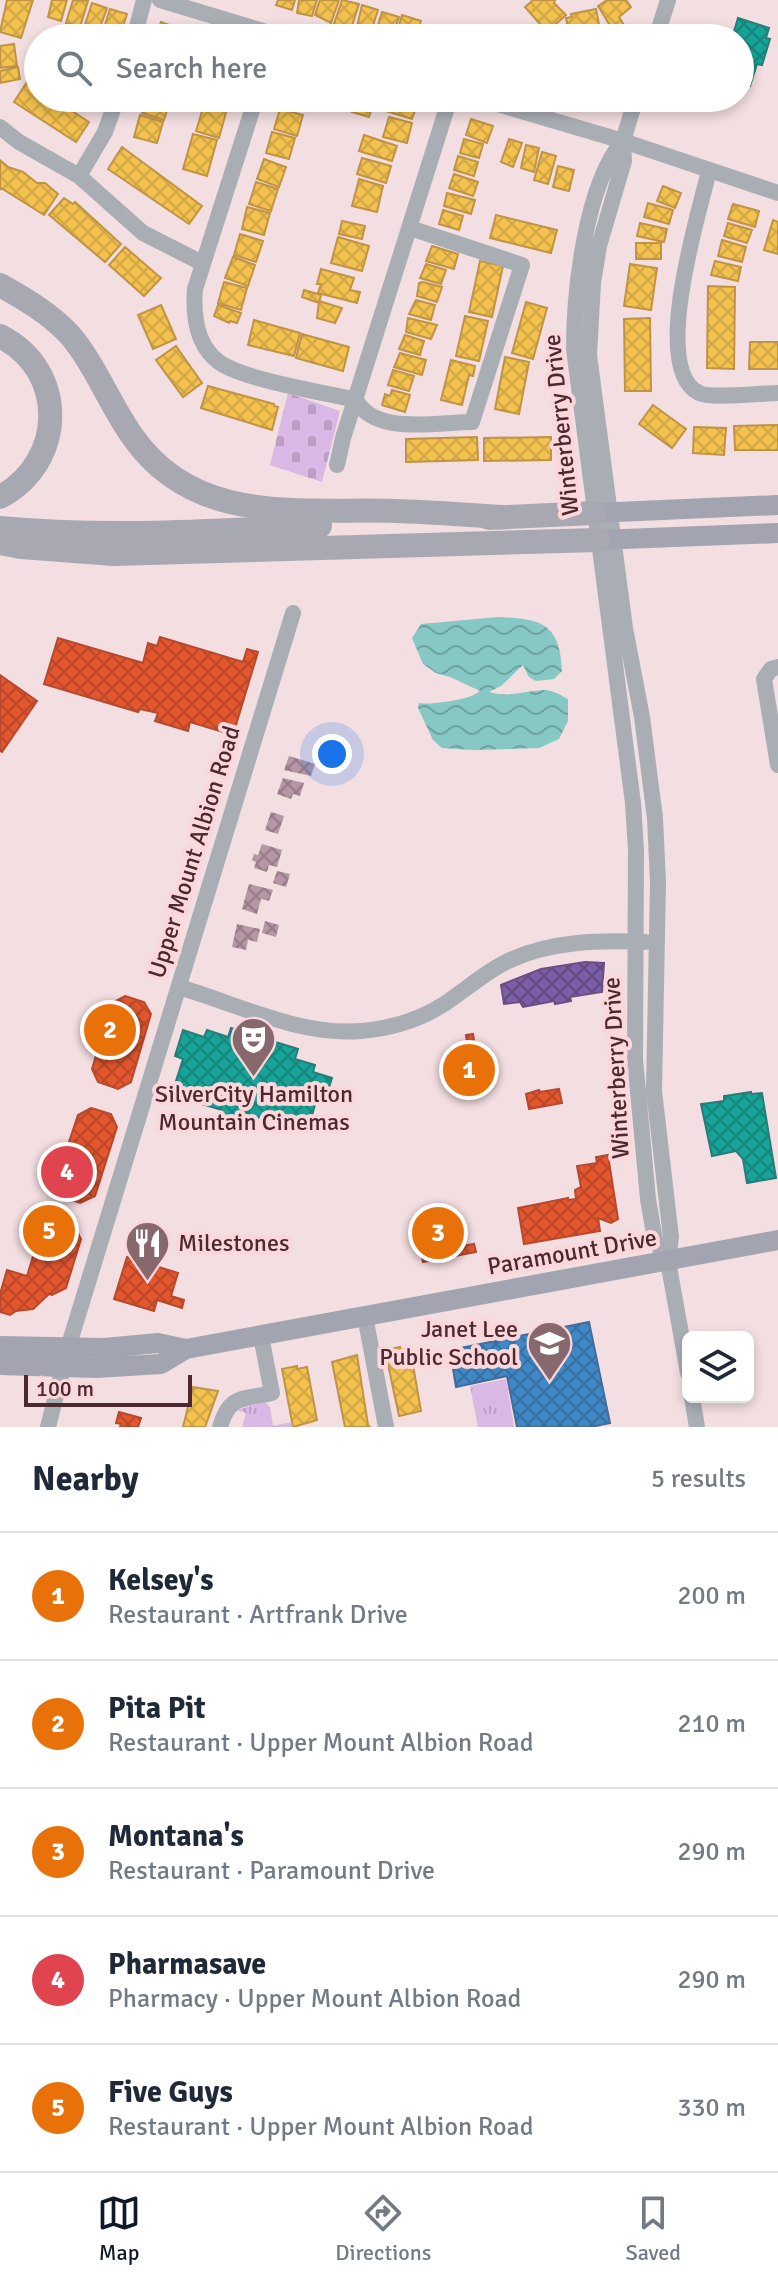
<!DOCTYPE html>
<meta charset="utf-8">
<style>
body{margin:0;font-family:Signika,sans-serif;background:#f2f2f3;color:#1f2937}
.controls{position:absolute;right:24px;bottom:24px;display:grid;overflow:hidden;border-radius:12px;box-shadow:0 4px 12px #0003}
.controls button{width:72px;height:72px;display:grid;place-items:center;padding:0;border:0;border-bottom:2px solid #e0e1e3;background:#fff;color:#1f2937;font:40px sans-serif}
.scale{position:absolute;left:24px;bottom:20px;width:168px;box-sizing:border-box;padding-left:8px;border:4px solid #4b292f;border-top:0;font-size:22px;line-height:28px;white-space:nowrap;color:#4b292f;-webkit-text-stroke:6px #fbd6db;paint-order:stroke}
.you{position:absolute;left:332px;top:754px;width:28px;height:28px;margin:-20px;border:6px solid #fff;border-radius:50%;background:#1a73e8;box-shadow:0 0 0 12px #1a73e833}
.badge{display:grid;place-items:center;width:52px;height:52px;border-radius:50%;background:#111827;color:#fff;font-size:26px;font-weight:700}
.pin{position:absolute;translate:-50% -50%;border:4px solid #fff;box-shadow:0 2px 8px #0006}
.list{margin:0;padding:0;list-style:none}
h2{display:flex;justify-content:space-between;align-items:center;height:104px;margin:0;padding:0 32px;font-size:34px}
h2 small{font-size:26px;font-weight:400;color:#747a83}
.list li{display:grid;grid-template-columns:52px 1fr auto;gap:24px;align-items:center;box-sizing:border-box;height:128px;padding:0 32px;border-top:2px solid #e0e1e3}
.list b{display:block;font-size:30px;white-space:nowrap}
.list p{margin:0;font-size:26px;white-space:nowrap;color:#747a83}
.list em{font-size:26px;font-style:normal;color:#747a83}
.icon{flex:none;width:44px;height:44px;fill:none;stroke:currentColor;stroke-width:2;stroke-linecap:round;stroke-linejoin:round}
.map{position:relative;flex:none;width:778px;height:1427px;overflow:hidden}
.search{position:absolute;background:#fff;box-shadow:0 4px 12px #0003;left:24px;right:24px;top:24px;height:88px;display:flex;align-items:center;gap:20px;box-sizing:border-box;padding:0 28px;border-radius:44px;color:#747a83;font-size:30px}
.sheet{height:744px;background:#fff}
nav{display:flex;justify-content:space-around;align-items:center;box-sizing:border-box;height:112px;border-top:2px solid #e0e1e3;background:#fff;font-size:22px;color:#747a83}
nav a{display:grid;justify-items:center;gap:4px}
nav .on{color:#111827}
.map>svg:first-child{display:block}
.grass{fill:url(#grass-tufts)}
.cemetery{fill:url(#cemetery-stones)}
.water{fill:url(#water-waves)}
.homes{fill:url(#homes-cross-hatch);stroke:#c09345;stroke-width:2}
.shops{fill:url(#shops-cross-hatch);stroke:#b6492e;stroke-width:2}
.offices{fill:url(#offices-cross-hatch);stroke:#6d4e83;stroke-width:2}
.schools{fill:url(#schools-cross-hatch);stroke:#436c98;stroke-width:2}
.public{fill:url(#public-cross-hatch);stroke:#277e78;stroke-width:2}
.building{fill:url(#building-cross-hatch)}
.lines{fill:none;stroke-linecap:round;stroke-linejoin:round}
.minor{stroke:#a9aeb5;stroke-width:16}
.major{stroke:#a2a5af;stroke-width:20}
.highway{stroke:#a8a8b2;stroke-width:24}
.labels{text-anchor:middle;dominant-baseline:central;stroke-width:8;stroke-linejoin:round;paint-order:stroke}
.street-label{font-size:24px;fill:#4b292f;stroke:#fbd6db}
.poi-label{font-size:24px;fill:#4b292f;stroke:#fbd6db}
</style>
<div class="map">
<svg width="778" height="1427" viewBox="0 0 778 1427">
<defs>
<pattern id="grass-tufts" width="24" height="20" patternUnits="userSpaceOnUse" patternTransform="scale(2)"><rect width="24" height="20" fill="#d9b8e5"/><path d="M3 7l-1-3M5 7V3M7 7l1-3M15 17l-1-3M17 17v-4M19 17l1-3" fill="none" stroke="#bc9ec5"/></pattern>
<pattern id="cemetery-stones" width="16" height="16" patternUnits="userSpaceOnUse" patternTransform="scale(2)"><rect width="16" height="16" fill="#d9b8e5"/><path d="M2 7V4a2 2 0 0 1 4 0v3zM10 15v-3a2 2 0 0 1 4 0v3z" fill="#bc9ec5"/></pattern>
<pattern id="water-waves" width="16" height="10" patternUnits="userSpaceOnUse" patternTransform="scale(2)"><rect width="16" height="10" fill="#85c8c4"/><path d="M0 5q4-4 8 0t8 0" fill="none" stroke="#6fa2a0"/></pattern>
<pattern id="homes-cross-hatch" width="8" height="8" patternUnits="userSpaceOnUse" patternTransform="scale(2)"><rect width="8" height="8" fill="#f2c14e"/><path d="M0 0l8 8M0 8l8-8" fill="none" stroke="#d1a644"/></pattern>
<pattern id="shops-cross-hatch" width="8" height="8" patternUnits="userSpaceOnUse" patternTransform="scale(2)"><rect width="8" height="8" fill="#e4572e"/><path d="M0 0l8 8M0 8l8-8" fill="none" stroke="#bb4828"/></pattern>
<pattern id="offices-cross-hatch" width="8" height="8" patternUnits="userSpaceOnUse" patternTransform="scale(2)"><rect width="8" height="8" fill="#7b5ea7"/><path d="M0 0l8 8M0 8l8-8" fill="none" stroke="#624a81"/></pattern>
<pattern id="schools-cross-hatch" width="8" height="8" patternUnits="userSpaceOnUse" patternTransform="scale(2)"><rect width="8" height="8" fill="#3f88c5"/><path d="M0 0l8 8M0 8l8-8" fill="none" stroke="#376fa0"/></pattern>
<pattern id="public-cross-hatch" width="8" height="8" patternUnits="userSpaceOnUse" patternTransform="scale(2)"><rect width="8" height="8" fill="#17a398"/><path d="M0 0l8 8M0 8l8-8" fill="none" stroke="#17857c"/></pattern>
<pattern id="building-cross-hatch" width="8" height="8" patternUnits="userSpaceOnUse" patternTransform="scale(2)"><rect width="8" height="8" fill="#b596a4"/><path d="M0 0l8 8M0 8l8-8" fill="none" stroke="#957a86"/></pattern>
</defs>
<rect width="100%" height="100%" fill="#f3dee1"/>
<path class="grass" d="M506,1379l8,48h-36l-8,-41z
M265,1402l5,5 3,19 18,-4 1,5h-50l4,-14 -10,-3z"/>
<path class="cemetery" d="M288,393l52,18 -18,71 -52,-17z"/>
<path class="water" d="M498,617c42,2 62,5 64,54l-8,8 -18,2 -7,-4 -6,-12 -22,21 -12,6c19,6 35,-1 54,-2 8,-1 18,5 25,9v22l-9,18 -20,9 -66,2 -31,-2 -9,-8 -15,-32 1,-5c12,2 52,-3 61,-12l-30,-14 -14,-4 -13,-9 -11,-26 9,-14z"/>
<path class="homes" d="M7,0h26l-12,38 -21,-6z
M52,0h15l-6,21 -13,-4z
M73,0l15,1 -8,26 -14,-4z
M278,0h17l-3,10 -16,-5z
M299,0h18l-5,16 -15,-3z
M320,0h19l-8,23 -16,-8z
M342,0l17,4 -8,25 -17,-5z
M533,0h22l-1,3 12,12 -19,17 -22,-25z
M607,0h19l5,7 -12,10 5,8 -10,7 -16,-26z
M92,3l15,5 -9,25 -14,-5z
M362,5l16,5 -8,25 -14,-4z
M110,9l17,5 -7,22 -17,-5z
M596,9l5,26 -12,2 -1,-4 -18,4 -4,-19 6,-1 -1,-3z
M382,12l17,5 -7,21h-16l-1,-3z
M402,15l19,6 -6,17 -19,-2z
M161,22l14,5 -4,11h-16z
M424,26l15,5 -3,7h-16z
M443,28l19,6 -2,4h-20z
M177,29l13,5 -1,4h-16z
M14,44l3,22 -17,2v-22z
M18,67l2,12 -20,4v-12z
M27,82l11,7v9h14l37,24 -13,20 -62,-40z
M147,98h24l-7,22 -22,-7z
M206,98h24l-11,40 -23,-7z
M315,98h17l-2,6z
M335,98h19l-4,10 -16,-5z
M357,98h18l-6,19 -17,-5z
M386,98l33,1 -7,20 -29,-9z
M607,98l-1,9 -5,2 -22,-10z
M280,109l23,6 -6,21 -23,-7z
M140,115l23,7 -6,21 -23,-6z
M389,117l23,6 -5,20 -24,-6z
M471,119l22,7 -6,17 -21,-8z
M272,132l23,6 -6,21 -23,-6z
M193,134l24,6 -10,36 -24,-7z
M364,135l33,11 -5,15 -33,-10z
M464,139l19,5 -4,14 -19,-5z
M509,139l13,4 -9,24 -12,-5z
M526,145l13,3 -5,24 -13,-4z
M122,147l80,59 -13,18 -81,-55z
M542,152l14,4 -8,28 -14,-4z
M458,156l20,6 -4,14 -20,-6z
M362,158l29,8 -5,17 -29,-9z
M264,159l22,8 -7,20 -22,-8z
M0,160l8,7 15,5 14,11h8l13,11 -14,21 -43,-27 -1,2z
M558,166l16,4 -5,21 -16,-4z
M454,174l24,8 -5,14 -24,-8z
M359,179l24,7 -6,26 -25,-6z
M256,182l22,7 -7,22 -22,-7z
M663,186l18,7 -6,15 -18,-7z
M447,193l28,7 -4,14 -27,-8z
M64,198l9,6 2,-2 46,42 -16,18 -56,-47z
M648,203l25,7 -4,14 -25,-7z
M733,204l26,7 -4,16 -27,-8z
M247,207l23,6 -6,22 -22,-6z
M443,210l20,6 -4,14 -20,-6z
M496,215l61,15 -6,23 -61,-15z
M773,220l5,2v32l-14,-4z
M342,221l23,5 -3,13 -23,-5z
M640,223l27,6 -3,13 -27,-6z
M728,223l24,7 -5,13 -23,-7z
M240,234l23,7 -7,21 -22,-7z
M338,237l31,9 -7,25 -31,-8z
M722,240l24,7 -4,15 -24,-6z
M636,243h25v16h-25z
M432,246l26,8 -4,15 -28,-8z
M125,247l36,31 -17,18 -35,-31z
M233,257l22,8 -7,21 -23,-8z
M480,261l23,5 -11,51 -23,-5z
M715,261l26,6 -3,14 -27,-6z
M426,264l20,6 -5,14 -21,-6z
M630,264l27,4 -6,42 -27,-4z
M321,269l33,9 -4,12 10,2 -3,11 -39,-10 3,-9h-4z
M224,282l23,6 -6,22 -23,-7z
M423,282l19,5 -5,15 -20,-6 2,-13z
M708,286l27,1 -1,82 -27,-1z
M304,290l17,5 -2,8 -17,-6z
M416,300l19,5 -4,15 -22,-6z
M319,301l23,7 -7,15 -18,-5z
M526,302l21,6 -14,51 -21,-6z
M161,305l15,34 -23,10 -15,-34z
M218,305l23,8 -4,10 -7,-2 -1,2 -15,-7z
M465,316l23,5 -9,40 -23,-5z
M408,318l29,7 -6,14 -25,-7z
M650,318l1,73h-26l-1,-72z
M254,320l46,13 -6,23 -46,-11z
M302,334l47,13 -6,24 -47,-13z
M405,335l19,6 -4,14 -21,-6z
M750,342h28v27h-29z
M176,346l26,37 -19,14 -27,-37z
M400,353l26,7 -4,15 -28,-8z
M505,357l24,5 -10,52 -24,-5z
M451,360l24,6 -2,10 -4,-1 -7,30 -21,-5z
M393,370l21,6 -5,15 -21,-6z
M208,386l66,18v2l4,1 -6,23 -71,-22z
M392,390l18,5 -5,17 -23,-7 3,-11 5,2z
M653,405l33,24 -14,19 -33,-24z
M778,425v25h-43l-1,-24z
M694,427l32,1 -2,27 -31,-2z
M477,437l1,23 -72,2v-23z
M551,437v23l-67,1v-23z
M400,1347v3l10,-2 11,63 -22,5 -14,-66z
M357,1355l11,70 2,2h-25l-13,-65z
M297,1366v3l10,-2 10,53 -24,7 -11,-58z
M193,1387l25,4 -13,36h-22z"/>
<path class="shops" d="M160,637l83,25 4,-13 11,3 -25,83 -43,-13 -2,9 -33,-10 3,-8 -18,-4 -2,3 -94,-28 14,-46 85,25 5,-20 9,3z
M0,675l37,26 -35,51 -2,-1z
M125,996l19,6 7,12 -20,68 -13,7 -20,-7 -6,-13 20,-66z
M473,1034l2,13 4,-1 7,44 -27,4 -7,-43 16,-3 -2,-13z
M559,1089l3,14 -33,6 -3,-15 13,-4 1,2z
M91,1108l20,6 6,13 -22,69 -15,7 -19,-7 -6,-12 23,-69z
M608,1155l10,64 -7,4 -13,-5 2,13 -76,13 -6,-36 50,-10v2l8,-1 -1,-9 6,-3 -4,-21 20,-3 -1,-6z
M456,1213l6,33 12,-2 2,8 -53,10 -9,-41z
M54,1220l20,6 7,13 -15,49 -14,7 -3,-1 -16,15 -17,2 -6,4 -10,-3v-18l7,-24 20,6 15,-49z
M127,1257l51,16 -7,23 13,4 -2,8 -25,-8 -3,11 -40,-12z
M119,1412l22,6 -3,9h-18l1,-3 -5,-1z"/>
<path class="offices" d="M585,962l19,1 -2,29 -32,5 1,4 -16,3 -1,-3 -31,6 -3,-5 -16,2 -3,-19 40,-16z"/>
<path class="schools" d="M589,1322l21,101 -19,4h-74l-10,-51 -51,11 -6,-37z"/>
<path class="public" d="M738,18l31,10 -3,10 4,1 -8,26 -5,-1 -7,22 -10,-3v-45h-8z
M231,1028l67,21 -3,10 20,6 -2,7 19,6 -6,19 -8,-2 -11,37 -49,-15 -3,10 -33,-10v-7l-47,-14 5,-14 -4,-1 7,-22 -8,-3 8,-26 21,7 3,-7 21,7z
M751,1092v2l11,-1 14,85 -29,5 -4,-24 -7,-8 -24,5 -11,-52 23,-3v-5z"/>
<path class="building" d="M289,756l26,8 -4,12 -27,-6z
M283,778l21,5 -4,13 -7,-2 -2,5 -14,-5z
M271,812l13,4 -6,18 -13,-4z
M262,844l20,6 -5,17 -8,-2 -2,7 -13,-4 2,-6 -4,-2 2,-6 4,1z
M277,871l13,3 -4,13 -13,-4z
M249,884l24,6 -4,11 -8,-2 -4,15 -15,-5z
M265,921l14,4 -3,12 -14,-4z
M237,924l23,5 -3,13 -9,-2 -2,10 -14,-3z"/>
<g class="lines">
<path class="minor" d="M160,0l126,38
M134,38l10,-38
M656,38l12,-38
M256,98l-61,191c-2,26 1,56 24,73 22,17 107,31 137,38 19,36 82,22 116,22l50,-157 -112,-37
M477,98l146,43 155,52
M636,98l-13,43 1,20 -25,85 -6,37 -4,72 36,273 17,89 13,101 3,64 -4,209 17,146 -3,24 20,112
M0,127l19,15 60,34 64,57 59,30
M623,141c-38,44 -49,151 -49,208l59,454 3,47 -1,209 13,140 7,41 13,21
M709,171c-10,42 -59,198 -10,222 11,6 63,0 79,0
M79,176l26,-44 12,-34
M337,465l6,-27 107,-340
M778,667l-7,2 -7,10 14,86
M179,987c58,17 120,49 182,44 35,-3 69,-15 96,-36 17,-12 32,-25 51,-34 42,-20 92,-21 137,-19
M365,1316l21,111
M692,1397l5,30
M48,1427l20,-79 225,-735
M220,1427c10,-33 22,-27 52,-34l-11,-57"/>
<path class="major" d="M594,513l184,-8
M598,540l180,-7
M0,1346l104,2 54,-5 28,6 592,-109
M0,1365l96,3 65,-4 25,-15"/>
<path class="highway" d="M0,285c25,14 49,28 69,49 26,30 41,71 64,103 62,89 167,71 262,74 36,1 72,4 109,6
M0,336c68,34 66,126 0,161
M489,518l105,-5
M0,528c107,10 213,3 320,-2
M0,543l21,4 93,7 484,-14"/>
</g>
<defs>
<symbol id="theatre-pin" viewBox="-11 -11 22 30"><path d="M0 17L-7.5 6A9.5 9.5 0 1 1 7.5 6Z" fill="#86686d" stroke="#fbd6db"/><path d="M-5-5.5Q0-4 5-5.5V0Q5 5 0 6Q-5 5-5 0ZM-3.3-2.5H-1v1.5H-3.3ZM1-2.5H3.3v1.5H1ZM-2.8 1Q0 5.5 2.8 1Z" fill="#fff"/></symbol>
<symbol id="restaurant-pin" viewBox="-11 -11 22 30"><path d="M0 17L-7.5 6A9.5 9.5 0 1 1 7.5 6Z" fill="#86686d" stroke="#fbd6db"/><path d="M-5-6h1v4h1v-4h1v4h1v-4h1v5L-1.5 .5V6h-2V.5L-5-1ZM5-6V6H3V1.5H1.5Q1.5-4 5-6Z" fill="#fff"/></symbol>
<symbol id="school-pin" viewBox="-11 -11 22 30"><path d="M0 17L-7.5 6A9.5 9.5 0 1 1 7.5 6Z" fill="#86686d" stroke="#fbd6db"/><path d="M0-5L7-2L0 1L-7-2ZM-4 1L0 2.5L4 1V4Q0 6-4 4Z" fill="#fff"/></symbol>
</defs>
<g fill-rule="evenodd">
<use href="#theatre-pin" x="228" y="1014" width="51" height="69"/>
<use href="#restaurant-pin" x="122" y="1218" width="51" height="69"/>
<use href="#school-pin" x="524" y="1318" width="51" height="69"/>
</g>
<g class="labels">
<g class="street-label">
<text transform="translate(561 425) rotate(-96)">Winterberry Drive</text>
<text transform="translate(194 852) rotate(-73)">Upper Mount Albion Road</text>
<text transform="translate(616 1068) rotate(-93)">Winterberry Drive</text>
<text transform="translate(572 1252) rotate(-10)">Paramount Drive</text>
</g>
<g class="poi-label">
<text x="254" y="1094">SilverCity Hamilton<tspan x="254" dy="28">Mountain Cinemas</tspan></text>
<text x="178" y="1243" text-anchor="start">Milestones</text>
<text x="518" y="1329" text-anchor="end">Janet Lee<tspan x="518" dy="28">Public School</tspan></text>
</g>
</g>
</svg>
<div class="controls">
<button><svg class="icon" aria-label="layers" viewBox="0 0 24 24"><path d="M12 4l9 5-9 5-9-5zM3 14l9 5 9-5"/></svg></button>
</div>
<div class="scale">100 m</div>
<div class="you"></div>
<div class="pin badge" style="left:469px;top:1070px;background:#e8710a">1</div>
<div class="pin badge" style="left:110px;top:1030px;background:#e8710a">2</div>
<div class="pin badge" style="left:438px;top:1233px;background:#e8710a">3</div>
<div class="pin badge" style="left:67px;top:1172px;background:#e0444e">4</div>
<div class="pin badge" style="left:49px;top:1231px;background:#e8710a">5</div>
<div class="search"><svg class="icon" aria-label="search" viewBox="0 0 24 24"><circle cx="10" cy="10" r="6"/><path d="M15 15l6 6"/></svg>Search here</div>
</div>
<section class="sheet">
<h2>Nearby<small>5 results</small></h2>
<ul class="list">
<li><span class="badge" style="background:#e8710a">1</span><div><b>Kelsey's</b><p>Restaurant · Artfrank Drive</p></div><em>200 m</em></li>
<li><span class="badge" style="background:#e8710a">2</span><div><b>Pita Pit</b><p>Restaurant · Upper Mount Albion Road</p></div><em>210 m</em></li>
<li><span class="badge" style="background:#e8710a">3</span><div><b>Montana's</b><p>Restaurant · Paramount Drive</p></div><em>290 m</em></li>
<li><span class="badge" style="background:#e0444e">4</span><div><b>Pharmasave</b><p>Pharmacy · Upper Mount Albion Road</p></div><em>290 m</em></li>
<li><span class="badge" style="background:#e8710a">5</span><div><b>Five Guys</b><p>Restaurant · Upper Mount Albion Road</p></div><em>330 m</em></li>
</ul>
</section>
<nav>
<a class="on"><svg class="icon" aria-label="map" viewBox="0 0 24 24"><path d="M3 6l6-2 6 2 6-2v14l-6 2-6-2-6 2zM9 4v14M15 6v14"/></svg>Map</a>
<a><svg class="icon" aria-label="directions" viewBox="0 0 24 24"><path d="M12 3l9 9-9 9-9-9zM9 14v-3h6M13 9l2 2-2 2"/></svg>Directions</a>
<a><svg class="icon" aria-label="saved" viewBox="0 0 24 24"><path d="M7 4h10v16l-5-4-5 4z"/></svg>Saved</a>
</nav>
